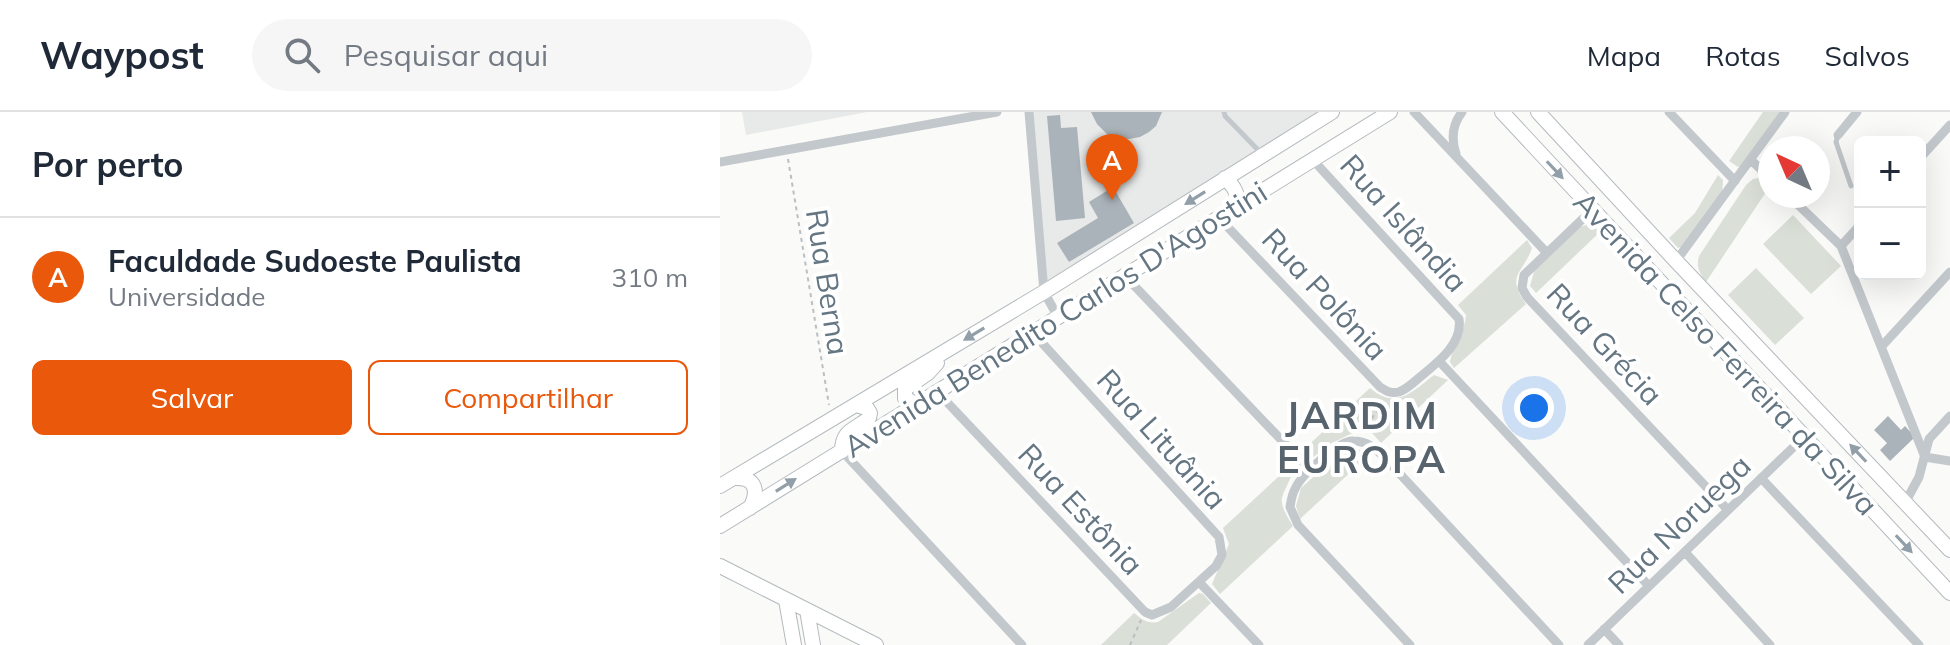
<!DOCTYPE html>
<html lang="pt">
<meta charset="utf-8">
<style>
body{margin:0;font-family:Mulish,sans-serif;background:#f6f6f7;color:#1f2937}
.controls{position:absolute;right:24px;top:24px;display:grid;overflow:hidden;border-radius:12px;box-shadow:0 8px 32px #0002}
.controls button{width:72px;height:72px;display:grid;place-items:center;padding:0;border:0;border-bottom:2px solid #e0e1e3;background:#fff;color:#1f2937;font:40px sans-serif}
.compass{position:absolute;left:1038px;top:24px;width:72px;height:72px;border-radius:50%;background:#fff;box-shadow:0 8px 32px #0002;rotate:316deg}
.you{position:absolute;left:814px;top:296px;width:28px;height:28px;margin:-20px;border:6px solid #fff;border-radius:50%;background:#1a73e8;box-shadow:0 0 0 12px #1a73e833}
.badge{display:grid;place-items:center;width:52px;height:52px;border-radius:50%;background:#ea580c;color:#fff;font-size:26px;font-weight:700}
.pin{position:absolute;translate:-50% -66px;filter:drop-shadow(0 2px 4px #0008)}
.pin::after{content:'';position:absolute;top:42px;width:28px;height:24px;background:inherit;clip-path:polygon(0 0,100% 0,50% 100%)}
.list{margin:0;padding:0;list-style:none}
h2{display:flex;justify-content:space-between;align-items:center;height:104px;margin:0;padding:0 32px;font-size:34px}
h2 small{font-size:26px;font-weight:400;color:#747a83}
.list li{display:grid;grid-template-columns:52px 1fr auto;gap:24px;align-items:center;box-sizing:border-box;height:120px;padding:0 32px;border-top:2px solid #e0e1e3}
.list b{display:block;font-size:30px;white-space:nowrap}
.list p{margin:0;font-size:26px;white-space:nowrap;color:#747a83}
.list em{font-size:26px;font-style:normal;color:#747a83}
.actions{display:flex;gap:16px;padding:24px 32px}
.actions a{flex:1;padding:18px 0;border:2px solid #ea580c;border-radius:12px;text-align:center;font-size:28px;color:#ea580c}
.actions .main{background:#ea580c;color:#fff}
.icon{flex:none;width:44px;height:44px;fill:none;stroke:currentColor;stroke-width:2;stroke-linecap:round;stroke-linejoin:round}
.map{position:relative;flex:none;width:1230px;height:533px;overflow:hidden}
header{display:flex;align-items:center;gap:48px;box-sizing:border-box;height:112px;padding:0 40px;background:#fff;border-bottom:2px solid #e0e1e3}
header strong{font-size:38px}
nav{display:flex;gap:44px;margin-inline-start:auto;font-size:28px}
.search{width:560px;height:72px;background:#f6f6f7;display:flex;align-items:center;gap:20px;box-sizing:border-box;padding:0 28px;border-radius:44px;color:#747a83;font-size:30px}
main{display:flex}
aside{flex:1;background:#fff}
.map>svg:first-child{display:block}
.built{fill:#e8e9e9}
.green{fill:#dadfd7}
.building{fill:#aab3b9}
.lines{fill:none;stroke-linecap:round;stroke-linejoin:round}
.secondary-casing{stroke:#b3babf;stroke-width:16}
.path{stroke:#bbbfc2;stroke-width:2;stroke-dasharray:4 4;stroke-linecap:butt}
.service{stroke:#c3c8cc;stroke-width:5}
.minor{stroke:#c3c8cc;stroke-width:9}
.secondary{stroke:#fff;stroke-width:14}
.oneway{fill:#939fa8}
.labels{text-anchor:middle;dominant-baseline:central;stroke-width:8;stroke-linejoin:round;paint-order:stroke}
.street-label{font-size:30px;fill:#657683;stroke:#fff}
.district-label{font-size:38px;font-weight:bold;letter-spacing:2px;fill:#57646e;stroke:#fff}
</style>
<header>
<strong>Waypost</strong>
<div class="search"><svg class="icon" aria-label="search" viewBox="0 0 24 24"><circle cx="10" cy="10" r="6"/><path d="M15 15l6 6"/></svg>Pesquisar aqui</div>
<nav><a>Mapa</a><a>Rotas</a><a>Salvos</a></nav>
</header>
<main>
<aside>
<h2>Por perto<small></small></h2>
<ul class="list">
<li><span class="badge">A</span><div><b>Faculdade Sudoeste Paulista</b><p>Universidade</p></div><em>310 m</em></li>
</ul>
<div class="actions"><a class="main">Salvar</a><a>Compartilhar</a></div>
</aside>
<div class="map">
<svg width="1230" height="533" viewBox="0 0 1230 533">
<rect width="100%" height="100%" fill="#fafaf8"/>
<path class="built" d="M22,0h125l-121,23z
M312,0h291l-277,175z"/>
<path class="green" d="M1043,0h19l-37,52 -7,3 -9,-6z
M998,63l5,5 -1,16 -35,49 -9,3 -9,-10 26,-25z
M1043,65l7,6v3l-64,96c-7,-9 -10,-16 -7,-26l47,-71 7,-6z
M1073,103l48,51 -30,28 -48,-50z
M874,110l9,7 -67,64 -6,-7 5,-18 45,-41z
M807,128l5,8c-9,26 -27,27 -6,56l-72,64 -4,-6c2,-16 15,-29 16,-47l-8,-10z
M1036,156l48,50 -29,27 -47,-50z
M714,263l14,5 -67,63 -9,-10 -11,-4 -27,13 -22,16h-4l-7,-6 69,-64c26,23 43,3 64,-13z
M627,335l9,1 13,7 -69,64 -4,-13 5,-18z
M570,354l3,5c-10,29 -19,25 0,55l-73,68 -8,-10 17,-40 -6,-16z
M479,481l4,1 8,9 -44,42h-66l33,-32c7,6 14,11 24,9z"/>
<path class="building" d="M371,0h71l-6,14 -7,6 -9,5 -11,2 -12,-1 -9,-3 -11,-11z
M340,3l1,13 16,-1 8,91 -29,3 -9,-105z
M393,75l21,36 -65,39 -12,-19 41,-25 -9,-16z
M1168,304l13,14 4,-4 10,11 -25,24 -10,-11 7,-7 -13,-13z"/>
<g class="lines">
<defs>
<path id="secondary" d="M782,0l448,481
M818,0l138,149 274,289
M505,66c10,9 12,15 14,27
M197,293l-12,-7v-9l23,-16 9,-10
M122,339c0,-22 14,-21 27,-33l1,-5 -3,-5 -11,-3
M15,366c21,-1 24,13 15,30
M0,374l324,-194 288,-180
M0,414l670,-414
M0,454l156,79
M66,488l8,45
M87,498l6,35"/>
</defs>
<use href="#secondary" class="secondary-casing"/>
<path class="path" d="M68,47l41,246
M647,321l-1,-4 9,-16 11,-10
M410,533l11,-25"/>
<path class="service" d="M504,0l1,4 38,39
M1118,23l-2,7 15,44"/>
<path class="minor" d="M309,0l15,180 14,25
M694,0l133,141
M949,0l66,69
M1118,23l19,-23
M736,42c-5,-15 -4,-29 6,-42
M1200,46l30,-33
M1031,48l19,18
M0,50l277,-50
M1069,84l52,50 84,211
M872,98l-68,65 -2,13 5,9 201,213
M499,106l161,169c6,4 11,7 19,5 8,-3 15,-10 21,-15 17,-14 43,-33 39,-58l-146,-159
M1121,134l19,-21
M956,149l109,-149
M405,164l185,194
M1162,234l68,-74
M719,249l210,225
M215,281l9,6 201,213 7,3 19,-8 45,-41 6,-11 -3,-18 -186,-204
M122,339l180,194
M1205,345l25,4
M1041,366l158,167
M1185,391l14,-26 10,-38 21,-23
M965,440l85,93
M479,470l60,63
M884,517l15,16
M690,533l-112,-120 -8,-18c1,-6 2,-13 5,-18 6,-14 44,-49 58,-48 15,0 23,8 33,18l173,186
M868,533l216,-208"/>
<use href="#secondary" class="secondary"/>
</g>
<defs><path id="oneway-solid" d="M-6-.8H1V-3.2L6.5 0L1 3.2V.8H-6Z" transform="scale(2)"/></defs>
<g class="oneway">
<use href="#oneway-solid" transform="translate(835 58) rotate(47)"/>
<use href="#oneway-solid" transform="translate(475 86) rotate(148)"/>
<use href="#oneway-solid" transform="translate(254 222) rotate(149)"/>
<use href="#oneway-solid" transform="translate(1138 341) rotate(-133)"/>
<use href="#oneway-solid" transform="translate(66 373) rotate(-32)"/>
<use href="#oneway-solid" transform="translate(1184 432) rotate(47)"/>
</g>
<g class="labels">
<g class="street-label">
<text transform="translate(684 111) rotate(48)">Rua Islândia</text>
<text transform="translate(108 170) rotate(81)">Rua Berna</text>
<text transform="translate(605 182) rotate(47)">Rua Polônia</text>
<text transform="translate(335 207) rotate(-32)">Avenida Benedito Carlos D'Agostini</text>
<text transform="translate(885 232) rotate(47)">Rua Grécia</text>
<text transform="translate(1006 241) rotate(47)">Avenida Celso Ferreira da Silva</text>
<text transform="translate(442 327) rotate(48)">Rua Lituânia</text>
<text transform="translate(361 397) rotate(47)">Rua Estônia</text>
<text transform="translate(959 412) rotate(-44)">Rua Noruega</text>
</g>
<g class="district-label">
<text x="642" y="303">JARDIM<tspan x="642" dy="44">EUROPA</tspan></text>
</g>
</g>
</svg>
<div class="controls">
<button>+</button>
<button>−</button>
</div>
<svg class="compass" viewBox="-18 -18 36 36"><path d="M0-13l5 13h-10z" fill="#e53935"/><path d="M0 13l5-13h-10z" fill="#747a83"/></svg>
<div class="you"></div>
<div class="pin badge" style="left:392px;top:88px">A</div>
</div>
</main>
